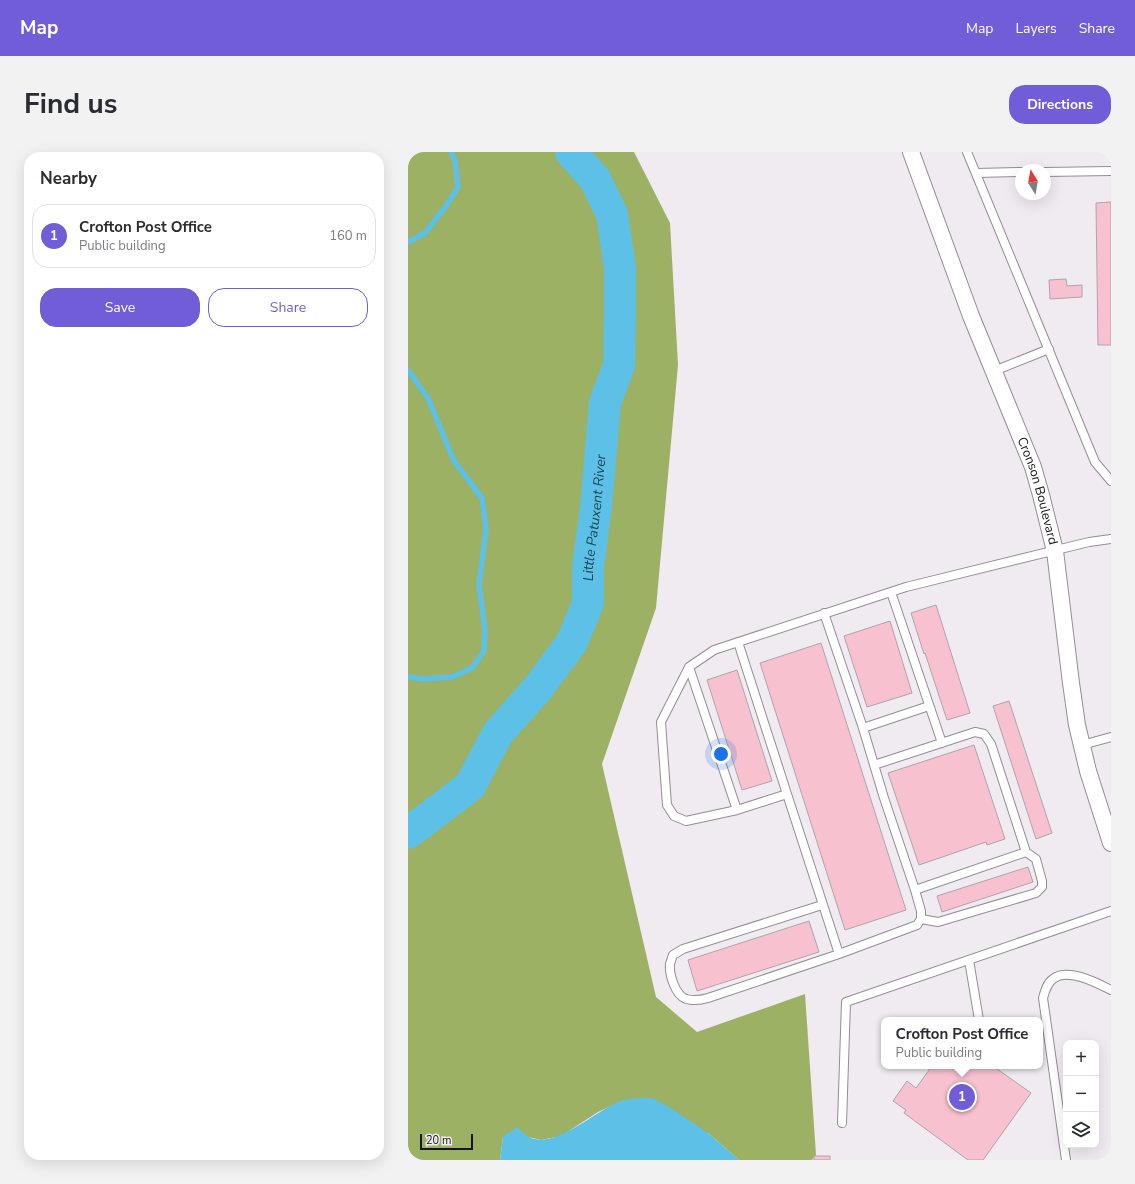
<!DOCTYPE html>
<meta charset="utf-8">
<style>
body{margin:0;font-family:"Nunito Sans",sans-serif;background:#f2f2f3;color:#2b2b33}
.controls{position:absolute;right:12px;bottom:12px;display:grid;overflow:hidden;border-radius:8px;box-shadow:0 4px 16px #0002}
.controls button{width:36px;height:36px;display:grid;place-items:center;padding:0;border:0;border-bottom:1px solid #e1e1e2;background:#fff;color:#2b2b33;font:20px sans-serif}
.compass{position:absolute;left:607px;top:12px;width:36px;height:36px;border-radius:50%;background:#fff;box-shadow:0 4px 16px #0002;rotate:349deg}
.scale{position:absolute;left:12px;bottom:10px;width:53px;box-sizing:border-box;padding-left:4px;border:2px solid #171517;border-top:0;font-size:11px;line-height:14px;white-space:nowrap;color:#171517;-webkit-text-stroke:3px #f0eaf1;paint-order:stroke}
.you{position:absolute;left:313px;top:602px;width:14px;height:14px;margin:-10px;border:3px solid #fff;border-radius:50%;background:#1a73e8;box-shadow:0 0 0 6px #1a73e833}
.badge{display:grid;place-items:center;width:26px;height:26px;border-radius:50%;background:#705dd7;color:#fff;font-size:13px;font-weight:700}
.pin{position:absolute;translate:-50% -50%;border:2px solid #fff;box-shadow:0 1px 4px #0006}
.popup{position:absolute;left:473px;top:865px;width:162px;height:52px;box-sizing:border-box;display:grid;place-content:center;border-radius:8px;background:#fff;filter:drop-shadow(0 1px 3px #0005);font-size:13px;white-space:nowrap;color:#7c7c81}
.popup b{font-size:15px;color:#2b2b33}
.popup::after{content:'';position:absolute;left:50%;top:100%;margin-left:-8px;border:8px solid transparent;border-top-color:#fff}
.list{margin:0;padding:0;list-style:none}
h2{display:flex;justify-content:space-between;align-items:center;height:52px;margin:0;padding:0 16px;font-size:17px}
h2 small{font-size:13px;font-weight:400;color:#7c7c81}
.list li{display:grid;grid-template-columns:26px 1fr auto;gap:12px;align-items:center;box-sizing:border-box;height:64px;margin:0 8px 8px;padding:0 8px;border:1px solid #e1e1e2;border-radius:16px}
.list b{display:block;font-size:15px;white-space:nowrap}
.list p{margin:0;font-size:13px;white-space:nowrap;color:#7c7c81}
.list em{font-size:13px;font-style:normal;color:#7c7c81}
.actions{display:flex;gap:8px;padding:12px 16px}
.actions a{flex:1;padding:9px 0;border:1px solid #705dd7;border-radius:16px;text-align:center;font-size:14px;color:#705dd7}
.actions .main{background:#705dd7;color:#fff}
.icon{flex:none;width:22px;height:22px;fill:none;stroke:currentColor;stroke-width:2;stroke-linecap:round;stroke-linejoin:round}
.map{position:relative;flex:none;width:703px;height:1008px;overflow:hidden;border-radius:16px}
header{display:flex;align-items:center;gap:24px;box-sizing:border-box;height:56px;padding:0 20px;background:#705dd7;color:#fff}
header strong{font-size:19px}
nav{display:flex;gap:22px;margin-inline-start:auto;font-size:14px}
.intro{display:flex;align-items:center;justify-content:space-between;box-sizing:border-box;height:96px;padding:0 24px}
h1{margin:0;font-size:28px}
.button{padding:10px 18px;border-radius:16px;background:#705dd7;color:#fff;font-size:14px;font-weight:700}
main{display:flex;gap:24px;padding:0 24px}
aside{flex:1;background:#fff;border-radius:16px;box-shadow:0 4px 16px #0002}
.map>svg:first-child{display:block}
.forest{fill:#9cb163}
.water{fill:#5dc0e6}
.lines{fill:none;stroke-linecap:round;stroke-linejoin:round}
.stream{stroke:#5dc0e6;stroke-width:5.5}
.river{stroke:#5dc0e6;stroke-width:32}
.building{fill:#f7c1d0;stroke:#aea4a7}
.service-casing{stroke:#938d93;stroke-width:10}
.minor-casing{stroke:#938d93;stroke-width:18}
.service{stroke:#fff;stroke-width:8}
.minor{stroke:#fff;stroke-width:16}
.labels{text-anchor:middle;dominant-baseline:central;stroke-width:3;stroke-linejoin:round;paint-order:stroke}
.street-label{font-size:13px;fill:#171517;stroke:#f0eaf1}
.water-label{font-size:14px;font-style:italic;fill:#1c4858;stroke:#f0eaf1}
</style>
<header>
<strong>Map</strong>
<nav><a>Map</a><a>Layers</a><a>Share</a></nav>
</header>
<div class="intro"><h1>Find us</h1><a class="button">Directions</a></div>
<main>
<aside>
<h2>Nearby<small></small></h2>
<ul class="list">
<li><span class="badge">1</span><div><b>Crofton Post Office</b><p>Public building</p></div><em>160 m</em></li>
</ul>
<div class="actions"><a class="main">Save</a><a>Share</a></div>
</aside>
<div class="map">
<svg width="703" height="1008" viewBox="0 0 703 1008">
<rect width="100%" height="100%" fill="#f0eaf1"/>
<path class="forest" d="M0,0h226l36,71 8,142 -22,243 -54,156 54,233 41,35 108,-38 11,161 -4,5h-73l-31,-27 -84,-33 -26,12 -37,24 -20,4 -13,-3h-25l-3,23h-92z"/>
<path class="water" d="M244,946l19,10 37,25 31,27h-239l3,-23 14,-10c4,3 8,8 12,10 27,14 69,-30 95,-37 9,-2 19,-2 28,-2z"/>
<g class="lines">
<path class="stream" d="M0,90l17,-9 21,-27 12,-19 -3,-26 -4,-9
M0,218l20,28 26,63 28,37 4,31 -7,56 6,45 -1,21 -12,17 -20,9 -28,2 -16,-2"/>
<path class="river" id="s1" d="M0,681l62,-47 28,-53 40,-45 34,-46 16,-39v-36l8,-60 9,-104 14,-38 1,-54v-43l-8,-54 -17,-35 -24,-27"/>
</g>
<path class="building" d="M703,50v143h-13l-2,-142z
M658,127l1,7 15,-1v12l-32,2 -1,-19z
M528,453l34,108 -23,7 -22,-67 -1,1 -13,-41z
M482,469l22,72 -45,14 -23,-71z
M413,491l85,267 -61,20 -85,-267z
M329,518l35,111 -30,9 -35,-110z
M601,549l43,132 -16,6 -43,-133z
M566,593l31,94 -18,6 -1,-3 -67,23 -31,-92z
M620,715l5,15 -91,30 -5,-16z
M401,769l10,31 -122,39 -9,-31z
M524,914h61l38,27 -48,67h-15l-64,-47 2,-3 -13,-9 14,-20 9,7z
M406,1004h16v4h-16z"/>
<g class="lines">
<defs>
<path id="service" d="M559,0l128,310 16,19
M637,20l66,-1
M568,21l45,-1
M586,219l55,-22
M483,440l51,151
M416,461l39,115 21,70 31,92 6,21v8l-4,6 -78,29 -52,-160 -50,16 -51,11 -12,-5 -7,-11 -6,-83 28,-55 25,-17 192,-63 183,-45 22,-3
M330,490l49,152
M281,515l48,143
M455,576l66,-22
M674,593l29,-8
M466,613l101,-33 9,2 7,10 35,108 -111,38
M414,753l-139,44 -10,6c-1,2 -2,6 -3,9 -1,10 5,31 16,35 8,2 15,1 22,-1l131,-44
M513,767l17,3 98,-29 6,-6v-6l-6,-22 -10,-7
M561,808l10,60
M434,971l4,-121 265,-91
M658,1008l-23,-162c2,-7 4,-15 10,-19 14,-12 44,4 58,11"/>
<g id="minor">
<path id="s2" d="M503,0l60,164 62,151 8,28 14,56 16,132 6,42 11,46 23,72"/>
</g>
</defs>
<use href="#service" class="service-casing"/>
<use href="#minor" class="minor-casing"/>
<use href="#service" class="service"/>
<use href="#minor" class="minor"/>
</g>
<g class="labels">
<g class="street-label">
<text stroke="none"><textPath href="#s2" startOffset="362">Cronson Boulevard</textPath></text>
</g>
<g class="water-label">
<text stroke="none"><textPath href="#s1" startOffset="383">Little Patuxent River</textPath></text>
</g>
</g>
</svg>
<div class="controls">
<button>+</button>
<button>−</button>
<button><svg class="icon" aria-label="layers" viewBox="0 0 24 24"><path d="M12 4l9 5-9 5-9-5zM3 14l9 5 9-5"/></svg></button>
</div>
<svg class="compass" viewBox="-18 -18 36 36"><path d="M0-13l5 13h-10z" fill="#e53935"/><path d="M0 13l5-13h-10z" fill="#7c7c81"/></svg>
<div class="scale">20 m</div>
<div class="you"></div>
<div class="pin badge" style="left:554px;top:945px">1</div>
<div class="popup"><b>Crofton Post Office</b>Public building</div>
</div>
</main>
